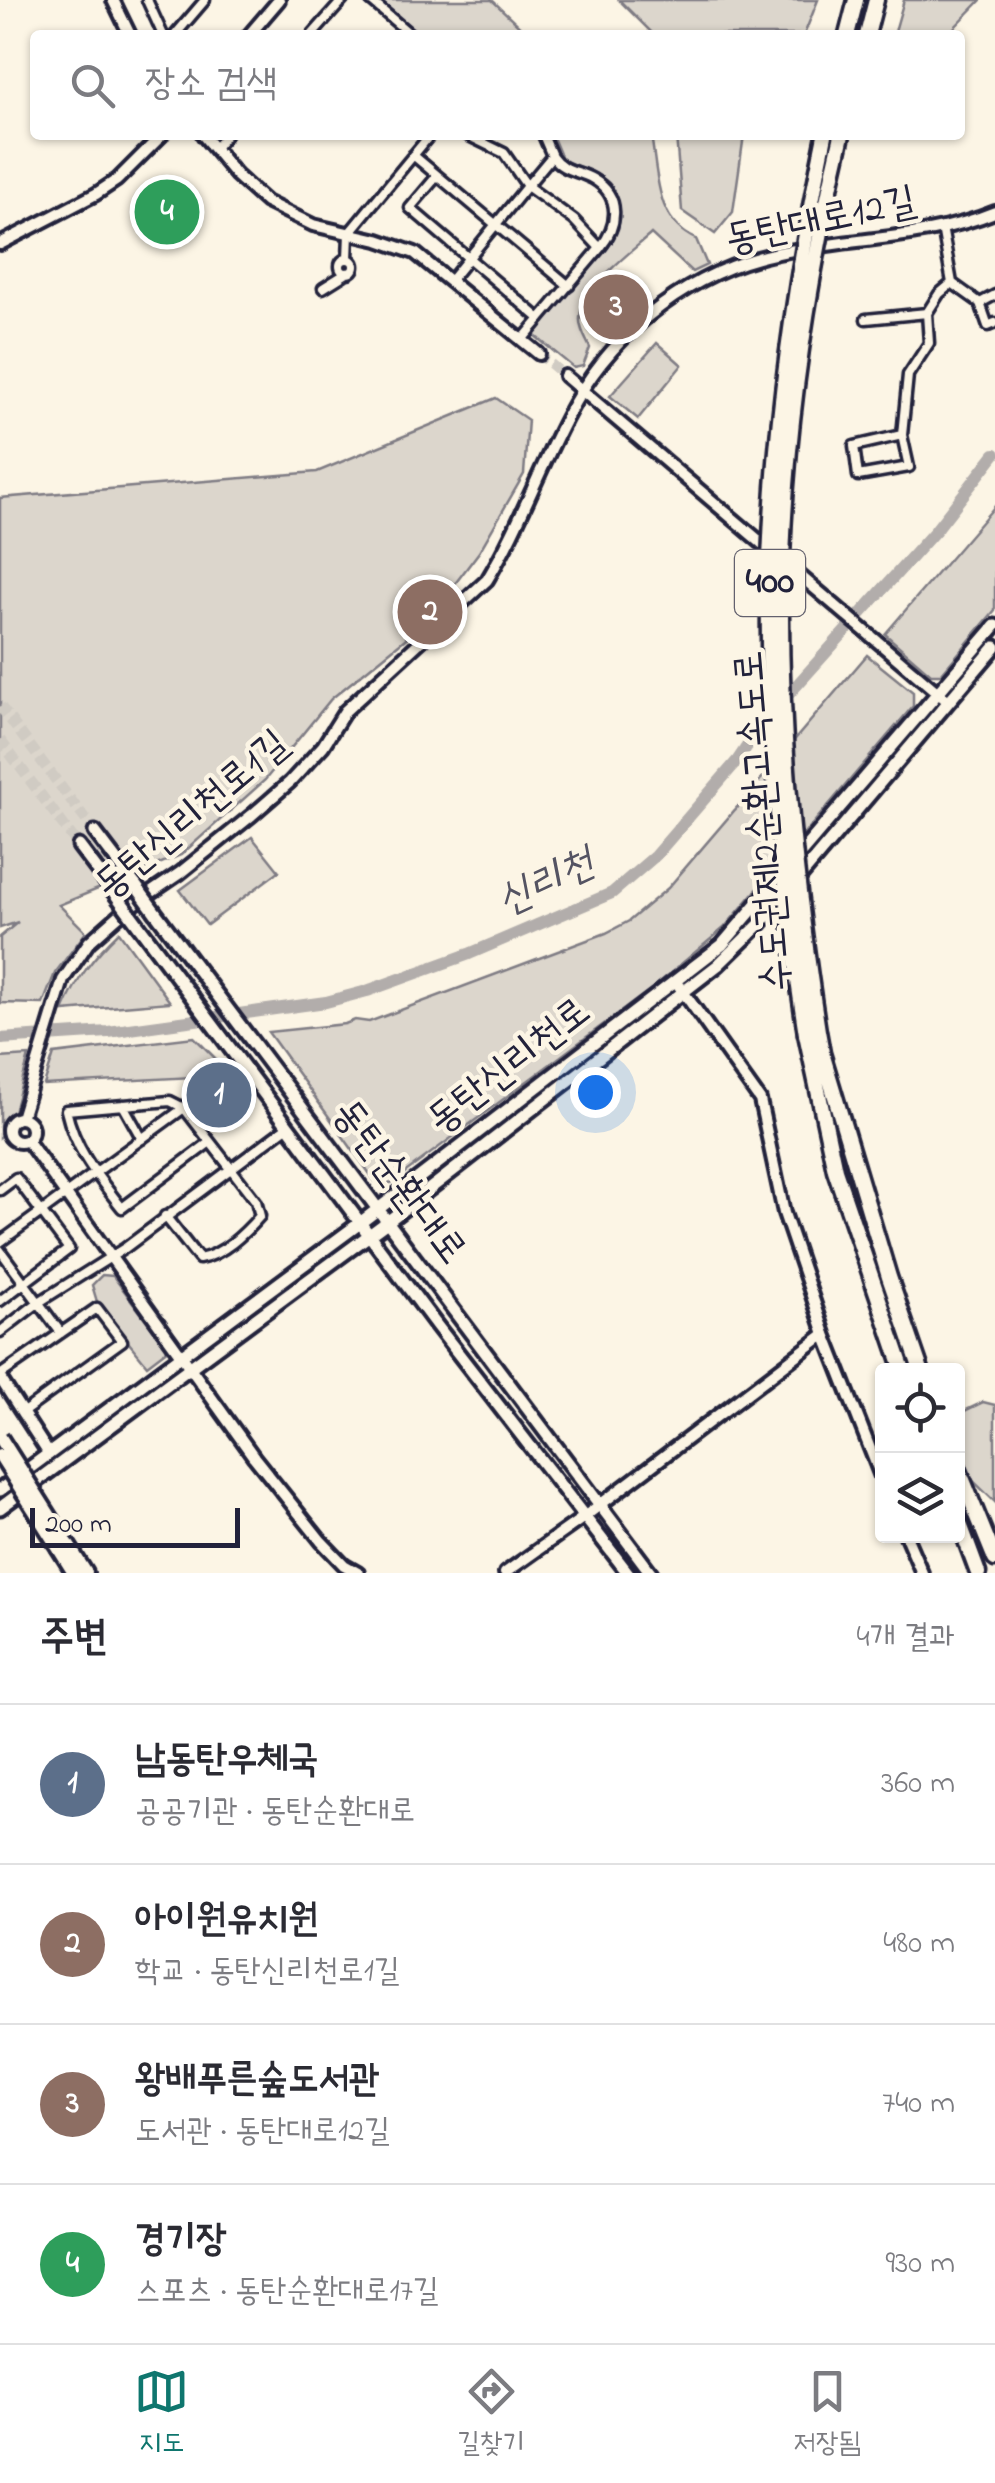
<!DOCTYPE html>
<html lang="ko">
<meta charset="utf-8">
<style>
body{margin:0;font-family:"Indie Flower","Poor Story",sans-serif;background:#f2f2f3;color:#2b2b33}
.controls{position:absolute;right:30px;bottom:30px;display:grid;overflow:hidden;border-radius:10px;box-shadow:0 2px 8px #0004}
.controls button{width:90px;height:90px;display:grid;place-items:center;padding:0;border:0;border-bottom:2px solid #e1e1e2;background:#fff;color:#2b2b33;font:50px sans-serif}
.scale{position:absolute;left:30px;bottom:25px;width:210px;box-sizing:border-box;padding-left:10px;border:5px solid #22223b;border-top:0;font-size:28px;line-height:35px;white-space:nowrap;color:#22223b;-webkit-text-stroke:8px #fcf5e5;paint-order:stroke}
.you{position:absolute;left:595px;top:1092px;width:35px;height:35px;margin:-25px;border:8px solid #fff;border-radius:50%;background:#1a73e8;box-shadow:0 0 0 15px #1a73e833}
.badge{display:grid;place-items:center;width:65px;height:65px;border-radius:50%;background:#0f766e;color:#fff;font-size:32px;font-weight:700}
.pin{position:absolute;translate:-50% -50%;border:5px solid #fff;box-shadow:0 2px 10px #0006}
.list{margin:0;padding:0;list-style:none}
h2{display:flex;justify-content:space-between;align-items:center;height:130px;margin:0;padding:0 40px;font-size:42px}
h2 small{font-size:32px;font-weight:400;color:#7c7c81}
.list li{display:grid;grid-template-columns:65px 1fr auto;gap:30px;align-items:center;box-sizing:border-box;height:160px;padding:0 40px;border-top:2px solid #e1e1e2}
.list b{display:block;font-size:38px;white-space:nowrap}
.list p{margin:0;font-size:32px;white-space:nowrap;color:#7c7c81}
.list em{font-size:32px;font-style:normal;color:#7c7c81}
.icon{flex:none;width:55px;height:55px;fill:none;stroke:currentColor;stroke-width:2;stroke-linecap:round;stroke-linejoin:round}
.map{position:relative;flex:none;width:995px;height:1573px;overflow:hidden}
.search{position:absolute;background:#fff;box-shadow:0 2px 8px #0004;left:30px;right:30px;top:30px;height:110px;display:flex;align-items:center;gap:25px;box-sizing:border-box;padding:0 35px;border-radius:10px;color:#7c7c81;font-size:38px}
.sheet{height:770px;background:#fff}
nav{display:flex;justify-content:space-around;align-items:center;box-sizing:border-box;height:140px;border-top:2px solid #e1e1e2;background:#fff;font-size:28px;color:#7c7c81}
nav a{display:grid;justify-items:center;gap:5px}
nav .on{color:#0f766e}
.map>svg:first-child{display:block}
.green{fill:#dcd6cc;stroke:#7f7c84;stroke-width:2.5}
.lines{fill:none;stroke-linecap:round;stroke-linejoin:round}
.river{stroke:#b2adab;stroke-width:12}
.tertiary-tunnel{stroke:#d0cbc3;stroke-width:10;stroke-dasharray:10 5;stroke-linecap:butt}
.secondary-tunnel{stroke:#d0cbc3;stroke-width:11;stroke-dasharray:11 5.5;stroke-linecap:butt}
.minor-casing{stroke:#22223b;stroke-width:15}
.tertiary-casing{stroke:#22223b;stroke-width:18}
.secondary-casing{stroke:#22223b;stroke-width:19}
.trunk-casing{stroke:#22223b;stroke-width:20}
.motorway-casing{stroke:#22223b;stroke-width:21}
.minor{stroke:#fcf5e5;stroke-width:8}
.tertiary{stroke:#fcf5e5;stroke-width:10}
.secondary{stroke:#fcf5e5;stroke-width:11}
.trunk{stroke:#fcf5e5;stroke-width:12}
.motorway{stroke:#fcf5e5;stroke-width:14}
.secondary-bridge-casing{stroke:#22223b;stroke-width:19;stroke-linecap:butt}
.trunk-bridge-casing{stroke:#22223b;stroke-width:20;stroke-linecap:butt}
.motorway-bridge-casing{stroke:#22223b;stroke-width:21;stroke-linecap:butt}
.secondary-bridge{stroke:#fcf5e5;stroke-width:11}
.trunk-bridge{stroke:#fcf5e5;stroke-width:12}
.motorway-bridge{stroke:#fcf5e5;stroke-width:14}
.labels{text-anchor:middle;dominant-baseline:central;stroke-width:9;stroke-linejoin:round;paint-order:stroke}
.shield{fill:#fcf5e5;stroke:#63616e;stroke-width:2.5}
.shield-label{font-size:38px;font-weight:bold;fill:#22223b}
.street-label{font-size:40px;fill:#22223b;stroke:#fcf5e5}
.water-label{font-size:42px;font-style:italic;fill:#545362;stroke:#fcf5e5}
</style>
<div class="map">
<svg width="995" height="1573" viewBox="0 0 995 1573">
<rect width="100%" height="100%" fill="#fcf5e5"/>
<filter id="ink" filterUnits="userSpaceOnUse"><feTurbulence type="fractalNoise" baseFrequency=".01" numOctaves="2"/><feDisplacementMap in="SourceGraphic" scale="20" xChannelSelector="R" yChannelSelector="G"/><feConvolveMatrix kernelMatrix="1 2 1 2 8 2 1 2 1" color-interpolation-filters="sRGB"/></filter>
<g filter="url(#ink)">
<path class="green" d="M378,0h114l37,35h-109z
M619,0h199l-14,35h-150z
M904,0h77l-34,35h-53z
M552,135h99c7,39 4,86 45,104l11,26 -15,7 -41,-38c-21,19 -69,54 -71,84 -1,10 6,21 10,30l-7,18 -9,2 -40,-33 84,-106 2,-12 -1,-12 -10,-22 -18,-12 -28,-10z
M676,135h68l-11,77 -18,22 -33,-23z
M657,343l25,22 -44,54 -28,-23z
M496,398l32,22 -4,54 -45,78 -53,70 -95,77 -66,81 -84,75 -122,50 27,27 -31,41 -12,31 -43,-1v-66l18,-15 -18,6v-430l317,-26z
M995,506v104l-54,64h-10l-46,-40z
M867,655l46,37v14l-189,222 -69,58 -264,197 -16,-2 -107,-149 77,-8 10,-4 14,2 237,-89 23,-12 39,-33z
M252,837l27,34 -72,54 -27,-35z
M119,932l51,70 -107,9c14,-33 31,-55 56,-79z
M194,1037l38,38 -188,10 10,-31z
M29,1056l-17,63 -12,17v-78z
M102,1275l11,1 55,73 -21,16 -49,-60 -6,-20z
M983,1402l12,3v97l-29,-28 -8,-60z"/>
<g class="lines">
<path class="river" d="M0,1039l108,-7 218,-30 41,-11 102,-37 143,-61 43,-37 82,-95 25,-37 173,-193 60,-77"/>
<path class="tertiary-tunnel" d="M539,354l26,22"/>
<path class="secondary-tunnel" d="M0,706l95,126
M0,740l79,106"/>
<defs>
<path id="minor" d="M147,0l16,35
M370,0l41,35
M175,35l30,-35
M312,35l31,-35
M214,149l12,-14
M413,155l156,131
M552,156c11,16 25,14 41,23 29,17 25,47 7,69
M437,176l-27,32 130,111
M942,227l10,56 28,20 8,23 7,-3
M348,259l1,-26 81,-98
M340 266a7 7 0 1 1 14 0a7 7 0 1 1-14 0Z
M450,281l77,-95 -23,-33 -37,-18
M323,288l24,-15
M980,303l15,-8
M866,319l61,-6 12,-19 13,-11
M522,340l78,-92 -26,-28 -47,-34 25,-30 -9,-21
M902,435l7,32 -51,9 -4,-30 48,-11 6,-60 21,-32 -2,-30
M123,1105l19,34
M0,1190l16,-12 53,71 -69,52
M165,1216l34,43c24,-4 45,-25 61,-43l-4,-15 -72,-93 -14,-7 -104,9c9,40 31,66 56,98l88,-66
M0,1242l184,-134
M0,1250l61,83
M0,1332l39,-30 86,-54 163,-122
M0,1375l97,-67 25,33 -100,72"/>
<path id="tertiary" d="M113,0l17,35
M249,35l30,-35
M203,135l33,40 30,27 47,23 65,15 37,13 124,101
M0,244l96,-50 21,-14 45,-45
M565,376l379,322
M679,986l81,114 24,113 41,121 57,145
M21,1118l42,-138 26,-38 35,-31 56,-38 72,-58 38,-33 33,-36 22,-35 142,-131c34,-56 55,-120 88,-178 42,-74 119,-132 203,-149 71,-15 149,-13 217,-41
M8 1130a12 12 0 1 1 24 0a12 12 0 1 1-24 0Z
M27,1140l227,317 67,84 23,24 14,8
M0,1378l49,76
M906,1536l16,37
M505,1573l79,-56 241,-183"/>
<path id="secondary" d="M95,832l41,54
M79,846l40,53
M155,912l496,661
M139,926l298,400 191,247
M0,1490l360,-267 362,-278 273,-319
M0,1508l387,-286 331,-257 42,-41 235,-277"/>
<path id="trunk" d="M67,1543l19,30
M59,1549l15,24"/>
<path id="motorway" d="M847,35l9,-35
M867,35l9,-35
M818,1031l4,22 67,224 32,93
M806,1034l29,136 68,200
M958,1468l37,91
M958,1519l20,54"/>
</defs>
<use href="#minor" class="minor-casing"/>
<use href="#tertiary" class="tertiary-casing"/>
<use href="#secondary" class="secondary-casing"/>
<use href="#trunk" class="trunk-casing"/>
<use href="#motorway" class="motorway-casing"/>
<use href="#minor" class="minor"/>
<use href="#tertiary" class="tertiary"/>
<use href="#secondary" class="secondary"/>
<use href="#trunk" class="trunk"/>
<use href="#motorway" class="motorway"/>
<defs>
<path id="secondary-bridge" d="M136,886l19,26
M119,899l20,27"/>
<path id="trunk-bridge" d="M0,1437l67,106
M0,1456l59,93"/>
<path id="motorway-bridge" d="M818,1031c-21,-137 -37,-276 -37,-415 0,-162 24,-324 61,-481
M806,1034c-22,-143 -39,-287 -37,-432 2,-157 24,-313 56,-467"/>
</defs>
<use href="#secondary-bridge" class="secondary-bridge-casing"/>
<use href="#trunk-bridge" class="trunk-bridge-casing"/>
<use href="#motorway-bridge" class="motorway-bridge-casing"/>
<use href="#secondary-bridge" class="secondary-bridge"/>
<use href="#trunk-bridge" class="trunk-bridge"/>
<use href="#motorway-bridge" class="motorway-bridge"/>
</g>
</g>
<g class="labels">
<rect class="shield" x="735" y="550" width="70" height="66" rx="8"/>
<g class="shield-label">
<text x="770" y="583">400</text>
</g>
<g class="street-label">
<text transform="translate(821 222) rotate(-12)">동탄대로12길</text>
<text transform="translate(193 816) rotate(-40)">동탄신리천로1길</text>
<text transform="translate(765 821) rotate(-95)">수도권제2순환고속도로</text>
<text transform="translate(510 1067) rotate(-38)">동탄신리천로</text>
<text transform="translate(398 1183) rotate(53)">동탄순환대로</text>
</g>
<g class="water-label">
<text transform="translate(546 883) rotate(-25)">신리천</text>
</g>
</g>
</svg>
<div class="controls">
<button><svg class="icon" aria-label="locate" viewBox="0 0 24 24"><circle cx="12" cy="12" r="6"/><path d="M12 2v4M12 18v4M2 12h4M18 12h4"/></svg></button>
<button><svg class="icon" aria-label="layers" viewBox="0 0 24 24"><path d="M12 4l9 5-9 5-9-5zM3 14l9 5 9-5"/></svg></button>
</div>
<div class="scale">200 m</div>
<div class="you"></div>
<div class="pin badge" style="left:219px;top:1095px;background:#5c6f8a">1</div>
<div class="pin badge" style="left:430px;top:612px;background:#8d6e63">2</div>
<div class="pin badge" style="left:616px;top:307px;background:#8d6e63">3</div>
<div class="pin badge" style="left:167px;top:212px;background:#2e9e5b">4</div>
<div class="search"><svg class="icon" aria-label="search" viewBox="0 0 24 24"><circle cx="10" cy="10" r="6"/><path d="M15 15l6 6"/></svg>장소 검색</div>
</div>
<section class="sheet">
<h2>주변<small>4개 결과</small></h2>
<ul class="list">
<li><span class="badge" style="background:#5c6f8a">1</span><div><b>남동탄우체국</b><p>공공기관 · 동탄순환대로</p></div><em>360 m</em></li>
<li><span class="badge" style="background:#8d6e63">2</span><div><b>아이원유치원</b><p>학교 · 동탄신리천로1길</p></div><em>480 m</em></li>
<li><span class="badge" style="background:#8d6e63">3</span><div><b>왕배푸른숲도서관</b><p>도서관 · 동탄대로12길</p></div><em>740 m</em></li>
<li><span class="badge" style="background:#2e9e5b">4</span><div><b>경기장</b><p>스포츠 · 동탄순환대로17길</p></div><em>930 m</em></li>
</ul>
</section>
<nav>
<a class="on"><svg class="icon" aria-label="map" viewBox="0 0 24 24"><path d="M3 6l6-2 6 2 6-2v14l-6 2-6-2-6 2zM9 4v14M15 6v14"/></svg>지도</a>
<a><svg class="icon" aria-label="directions" viewBox="0 0 24 24"><path d="M12 3l9 9-9 9-9-9zM9 14v-3h6M13 9l2 2-2 2"/></svg>길찾기</a>
<a><svg class="icon" aria-label="saved" viewBox="0 0 24 24"><path d="M7 4h10v16l-5-4-5 4z"/></svg>저장됨</a>
</nav>
